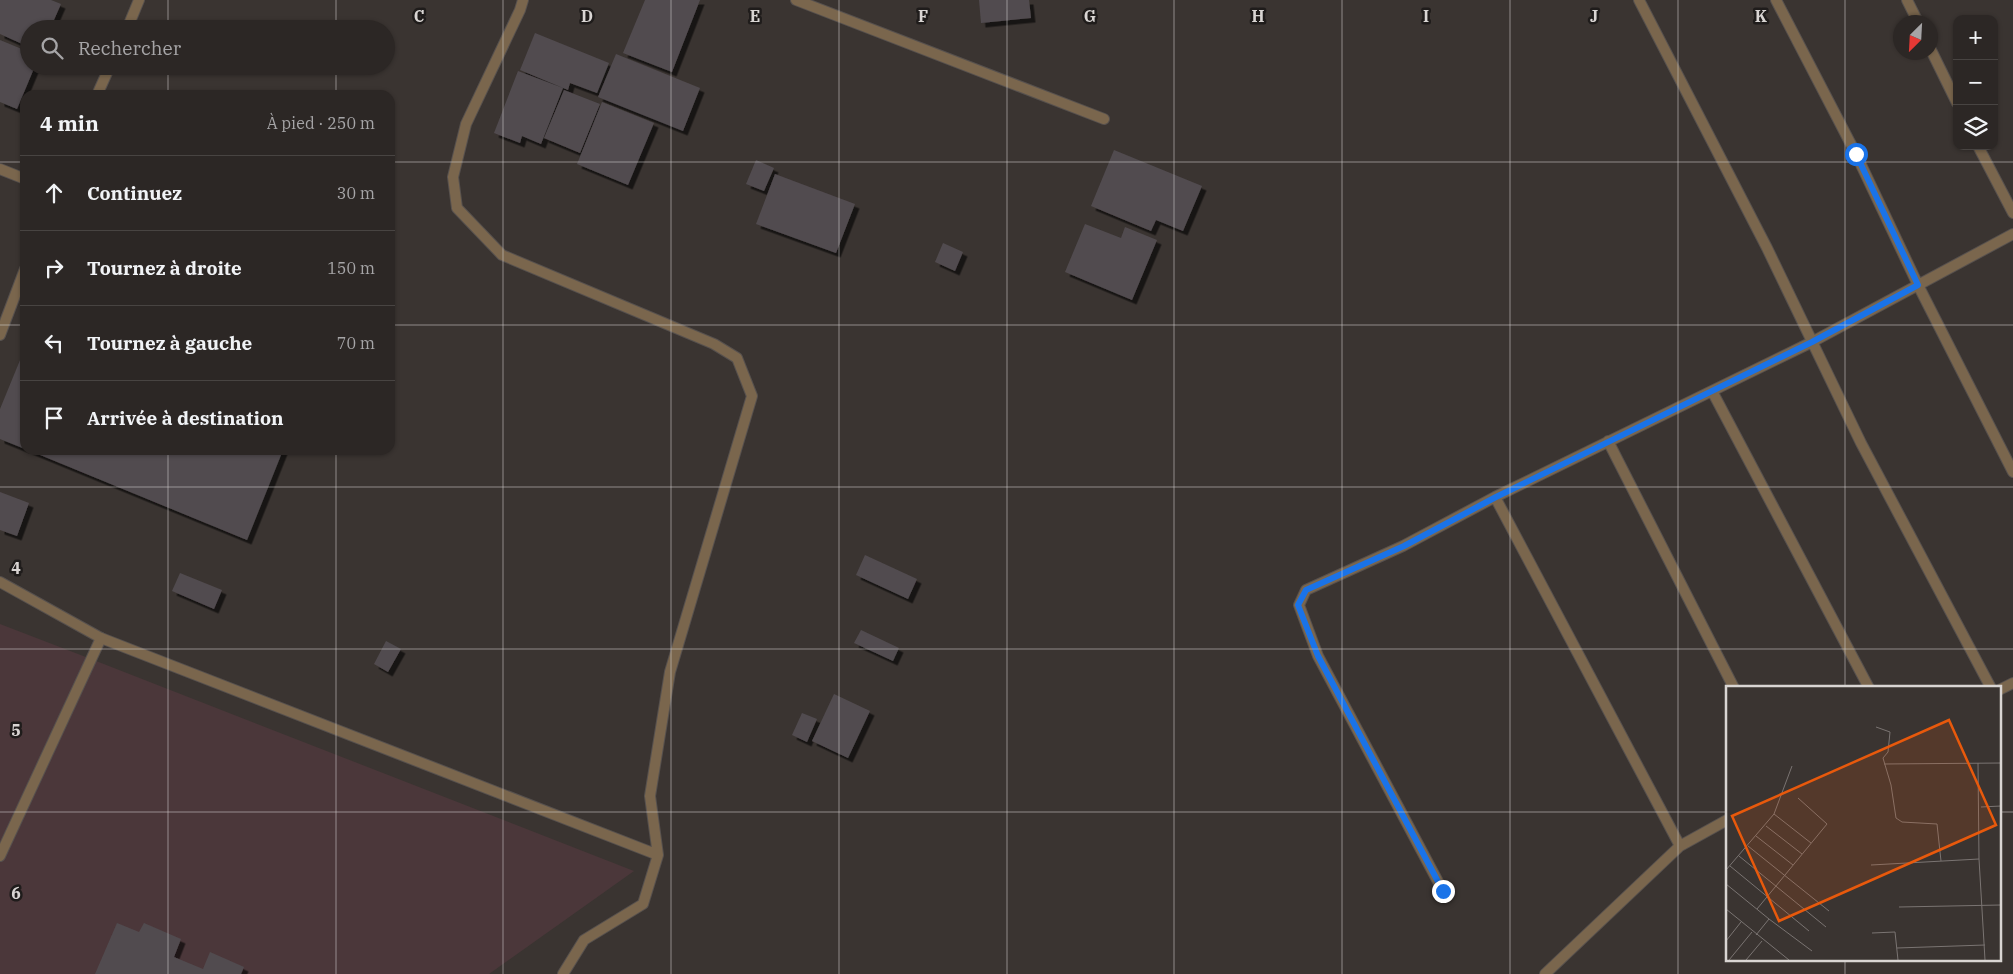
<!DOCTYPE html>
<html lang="fr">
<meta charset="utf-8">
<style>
body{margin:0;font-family:"IBM Plex Serif",serif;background:#342f2d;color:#f1f3f6}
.controls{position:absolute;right:15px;top:15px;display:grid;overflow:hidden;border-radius:10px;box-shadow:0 1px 4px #0004}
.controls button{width:45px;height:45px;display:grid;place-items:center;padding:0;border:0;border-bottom:1px solid #484442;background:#2c2725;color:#f1f3f6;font:25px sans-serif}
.compass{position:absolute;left:1893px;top:15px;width:45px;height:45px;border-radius:50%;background:#2c2725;box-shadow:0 1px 4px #0004;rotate:204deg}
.stop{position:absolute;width:15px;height:15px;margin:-11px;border:4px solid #1a73e8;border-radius:50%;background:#fff}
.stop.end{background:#1a73e8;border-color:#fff;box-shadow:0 1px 5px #0008}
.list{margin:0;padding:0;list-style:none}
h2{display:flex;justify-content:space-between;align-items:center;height:65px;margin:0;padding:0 20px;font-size:21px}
h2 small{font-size:16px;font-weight:400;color:#a6a5a7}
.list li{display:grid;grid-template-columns:32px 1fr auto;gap:15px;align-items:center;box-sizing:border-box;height:75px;padding:0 20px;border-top:1px solid #484442}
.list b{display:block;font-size:19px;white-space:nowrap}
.list em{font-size:16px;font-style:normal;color:#a6a5a7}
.icon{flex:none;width:28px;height:28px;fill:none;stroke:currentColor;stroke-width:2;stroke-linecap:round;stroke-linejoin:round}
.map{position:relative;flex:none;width:2013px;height:974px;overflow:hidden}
.search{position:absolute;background:#2c2725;box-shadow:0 1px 4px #0004;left:20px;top:20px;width:375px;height:55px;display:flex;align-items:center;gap:12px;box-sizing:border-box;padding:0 18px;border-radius:28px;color:#a6a5a7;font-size:19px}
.panel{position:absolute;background:#2c2725;box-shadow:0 1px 4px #0004;left:20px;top:90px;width:375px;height:365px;border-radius:15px}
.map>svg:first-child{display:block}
.industrial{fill:#4b373a}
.building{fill:#514b4f;filter:url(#shadow)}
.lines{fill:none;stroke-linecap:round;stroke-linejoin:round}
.lane-casing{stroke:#57514e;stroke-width:12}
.street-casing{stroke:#57514e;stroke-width:12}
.lane{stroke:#7a664d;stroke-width:10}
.street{stroke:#7a664d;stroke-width:10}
.route{stroke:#1a73e8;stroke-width:6}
.grid{fill:none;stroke:#d9d5d3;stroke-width:1;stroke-opacity:0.55}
.inset-road{fill:none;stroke:#7a7472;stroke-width:1}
.view{fill:#e8590c;fill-opacity:0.15;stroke:#e8590c;stroke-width:2.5}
.inset-edge{fill:none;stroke:#d9d5d3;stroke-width:2.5}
.grid-label{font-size:16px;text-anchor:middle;font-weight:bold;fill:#d9d5d3;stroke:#1f1c1b;stroke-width:5;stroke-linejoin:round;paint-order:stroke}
</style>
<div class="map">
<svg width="2013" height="974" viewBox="0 0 2013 974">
<defs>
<filter id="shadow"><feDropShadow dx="4.5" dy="4.5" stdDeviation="0" flood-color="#0009"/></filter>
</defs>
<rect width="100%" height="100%" fill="#3a3431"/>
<path class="industrial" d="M0,624l91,35 543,212 -145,103h-489z"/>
<path class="building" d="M0,0h51l10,4 -11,25h-21v18l-29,-13z
M645,0h55l-28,72 -49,-19z
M979,0h50l2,18 -50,5z
M535,33l74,30 -12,30 -27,-10 -2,7 -48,-20z
M0,40l29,12v14h6l-18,43 -17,-7z
M616,54l84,34 -17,43 -85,-34z
M518,71l45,17 -22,56 -19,-8 -2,7 -26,-10z
M564,90l36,14 -20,49 -36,-15z
M602,102l52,21 -26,62 -51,-21z
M1114,150l88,36 -19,45 -27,-11 -5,11 -60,-25z
M756,160l18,8 -10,23 -18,-7z
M775,174l80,30 -19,49 -80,-29z
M1085,224l36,14 4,-11 32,13 -25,60 -67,-28z
M943,243l20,9 -8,19 -20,-9z
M25,348v101l-25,-10v-30z
M28,450h255l-36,90z
M0,492l29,11 -12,33 -17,-6z
M865,555l52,24 -9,20 -52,-24z
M180,573l42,17 -8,19 -42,-18z
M861,630l38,18 -6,13 -39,-18z
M386,641l15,8 -13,23 -14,-8z
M834,694l36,17 -22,47 -36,-17z
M802,713l15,6 -10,23 -15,-7z
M117,923l22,9 5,-9 37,16 -7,18 29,12 7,-17 34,15 -3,7h-146z"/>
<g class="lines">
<defs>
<path id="lane" d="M0,856l101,-218"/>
<path id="street" d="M523,0l-3,10 -54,114 -13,53 4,31 45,47 212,89 23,14 15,38 -82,276 -20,124 8,59 -15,49 -59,36 -21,34
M796,0l308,119
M1639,0l128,248 94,195 130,245
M1776,0l80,154 62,131 95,187
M1907,0l11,22
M127,29l12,-29
M1930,48l27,55
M97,95l13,-29
M1978,146l35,67
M0,169l25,10
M0,335l25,-66
M1712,391l157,297
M1608,441l126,247
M1495,497l185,349
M0,582l101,56 557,217
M1999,690l14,-7
M1443,891l-125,-235 -19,-51 7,-15 97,-44 92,-49 317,-155 201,-108
M1545,974l135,-128 47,-26"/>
</defs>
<use href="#lane" class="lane-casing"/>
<use href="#street" class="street-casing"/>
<use href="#lane" class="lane"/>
<use href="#street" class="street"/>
</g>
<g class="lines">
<path class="route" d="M1443,891l-125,-235 -20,-51 8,-15 98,-44 92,-49 316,-155 106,-57 -62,-131"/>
</g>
<path class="grid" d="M168,0v29M336,0v29M503,0v974M671,0v974M839,0v974M1007,0v974M1174,0v974M1342,0v974M1510,0v974M1678,0v974M1845,0v688M168,66v29M336,66v29M0,162h25M390,162h1623M0,325h25M390,325h1623M168,450v524M336,450v524M0,487h2013M0,649h2013M0,812h1727M1999,812h14M1845,960v14"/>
<g transform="translate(1726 686)">
<rect width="275" height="275" fill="#3a3431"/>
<path class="inset-road" d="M150,41l14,5 -2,20 -5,6 8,27 5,33 6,4 35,2 4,37M252,77l1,96 6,101M158,78l117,-1M255,121l20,-1M48,128l37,29M40,140l36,28M30,150l37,29M22,160l81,65M13,170l87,71M145,179l108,-6M4,180l79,65M0,184l48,-56 18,-48M0,198l43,35 -13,16M173,221l102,-2M0,223l63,51M31,223l70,-85 -29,-26M43,233l43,32M146,247l23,-1 3,28M0,255l15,-19M171,262l88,-3M3,274l23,-28M20,274l16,-19"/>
<path class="view" d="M223,34l47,105 -217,96 -47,-105z"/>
<rect width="275" height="275" class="inset-edge"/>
</g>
<g class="grid-label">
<text x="419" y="22">C</text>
<text x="587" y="22">D</text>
<text x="755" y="22">E</text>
<text x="923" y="22">F</text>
<text x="1090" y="22">G</text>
<text x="1258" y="22">H</text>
<text x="1426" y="22">I</text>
<text x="1594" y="22">J</text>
<text x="1761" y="22">K</text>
<text x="16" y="574">4</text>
<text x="16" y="736">5</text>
<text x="16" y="899">6</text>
</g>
</svg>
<div class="controls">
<button>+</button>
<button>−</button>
<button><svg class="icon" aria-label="layers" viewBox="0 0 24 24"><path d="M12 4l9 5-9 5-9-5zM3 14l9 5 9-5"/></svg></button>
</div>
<svg class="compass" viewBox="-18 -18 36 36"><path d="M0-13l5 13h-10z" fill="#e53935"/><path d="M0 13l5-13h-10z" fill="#a6a5a7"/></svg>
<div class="stop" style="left:1856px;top:154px"></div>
<div class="stop end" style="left:1443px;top:891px"></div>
<div class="search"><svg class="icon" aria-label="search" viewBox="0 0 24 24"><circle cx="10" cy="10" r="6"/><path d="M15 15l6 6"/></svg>Rechercher</div>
<section class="panel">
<h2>4 min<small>À pied · 250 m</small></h2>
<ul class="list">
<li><svg class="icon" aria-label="ahead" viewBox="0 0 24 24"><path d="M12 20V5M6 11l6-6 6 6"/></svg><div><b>Continuez</b></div><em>30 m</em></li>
<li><svg class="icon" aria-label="right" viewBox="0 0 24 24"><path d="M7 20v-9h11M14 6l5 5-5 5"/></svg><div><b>Tournez à droite</b></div><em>150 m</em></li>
<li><svg class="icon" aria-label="left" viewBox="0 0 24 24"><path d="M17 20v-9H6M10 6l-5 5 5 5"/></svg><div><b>Tournez à gauche</b></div><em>70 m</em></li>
<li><svg class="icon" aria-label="arrive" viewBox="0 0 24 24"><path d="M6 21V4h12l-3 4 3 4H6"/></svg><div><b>Arrivée à destination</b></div></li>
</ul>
</section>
</div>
